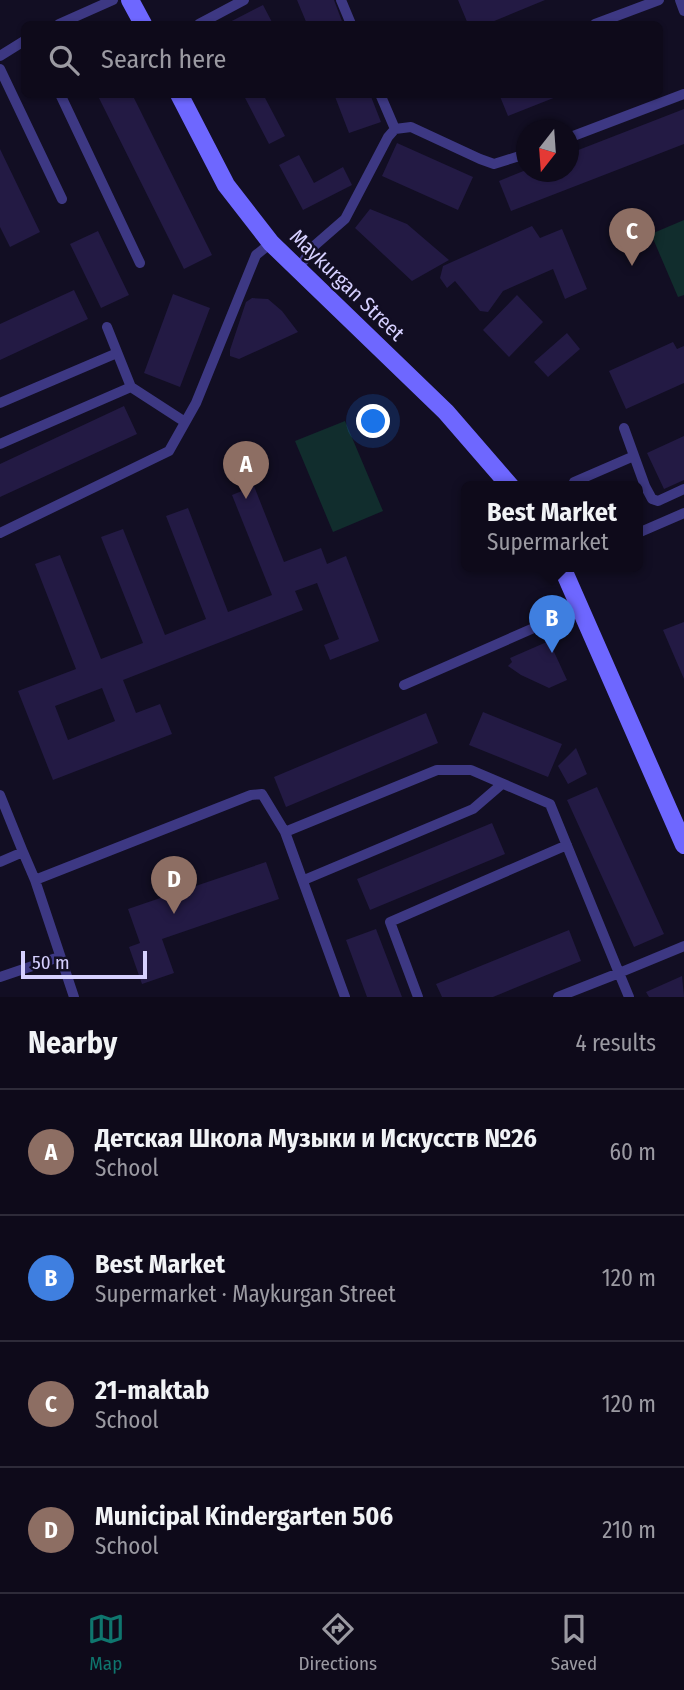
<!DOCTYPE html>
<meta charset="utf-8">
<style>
body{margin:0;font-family:"Fira Sans Condensed",sans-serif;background:#171323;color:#f1f3f6}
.compass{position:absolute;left:516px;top:119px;width:63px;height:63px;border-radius:50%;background:#0e0a1a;box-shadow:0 2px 5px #0004;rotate:197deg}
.scale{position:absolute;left:21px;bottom:18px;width:126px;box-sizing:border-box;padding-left:7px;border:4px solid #d6d0ff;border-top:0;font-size:19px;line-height:24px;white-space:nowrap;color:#d6d0ff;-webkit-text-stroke:5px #120e23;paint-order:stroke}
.you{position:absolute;left:374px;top:422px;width:24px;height:24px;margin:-18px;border:5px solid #fff;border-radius:50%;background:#1a73e8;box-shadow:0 0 0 10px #1a73e833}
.badge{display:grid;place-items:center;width:46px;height:46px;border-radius:50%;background:#0f766e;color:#fff;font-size:23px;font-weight:700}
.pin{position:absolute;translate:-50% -58px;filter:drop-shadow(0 2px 4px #0008)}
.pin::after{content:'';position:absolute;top:37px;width:24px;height:21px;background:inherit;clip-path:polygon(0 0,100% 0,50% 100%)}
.popup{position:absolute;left:461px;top:481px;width:182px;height:91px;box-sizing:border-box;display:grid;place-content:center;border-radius:10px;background:#0e0a1a;filter:drop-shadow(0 2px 5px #0005);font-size:23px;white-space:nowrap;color:#9b9aa2}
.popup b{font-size:26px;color:#f1f3f6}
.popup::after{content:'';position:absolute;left:50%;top:100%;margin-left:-14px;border:14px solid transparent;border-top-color:#0e0a1a}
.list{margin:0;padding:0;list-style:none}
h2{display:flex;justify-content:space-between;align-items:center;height:91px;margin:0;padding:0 28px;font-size:30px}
h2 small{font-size:23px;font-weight:400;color:#9b9aa2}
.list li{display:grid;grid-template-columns:46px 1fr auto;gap:21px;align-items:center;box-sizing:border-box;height:126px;padding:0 28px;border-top:2px solid #2e2b39}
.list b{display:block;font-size:26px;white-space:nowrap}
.list p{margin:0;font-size:23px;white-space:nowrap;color:#9b9aa2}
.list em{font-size:23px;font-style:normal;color:#9b9aa2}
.icon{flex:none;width:38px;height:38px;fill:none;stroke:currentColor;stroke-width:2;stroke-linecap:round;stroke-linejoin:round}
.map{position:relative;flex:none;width:684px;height:997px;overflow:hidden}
.search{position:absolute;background:#0e0a1a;box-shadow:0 2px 5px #0004;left:21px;right:21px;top:21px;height:77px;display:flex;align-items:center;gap:18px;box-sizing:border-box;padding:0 24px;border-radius:10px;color:#9b9aa2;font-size:26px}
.sheet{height:595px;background:#0e0a1a}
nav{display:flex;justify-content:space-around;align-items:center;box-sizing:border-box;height:98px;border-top:2px solid #2e2b39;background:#0e0a1a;font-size:19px;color:#9b9aa2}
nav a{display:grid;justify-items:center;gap:4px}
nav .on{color:#0f766e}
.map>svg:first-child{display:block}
.green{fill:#112d2d}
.building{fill:#231a44;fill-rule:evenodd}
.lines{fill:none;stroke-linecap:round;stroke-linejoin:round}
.lane{stroke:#3d3883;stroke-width:10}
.secondary{stroke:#6e67ff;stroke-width:18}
.labels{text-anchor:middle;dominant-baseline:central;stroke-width:5;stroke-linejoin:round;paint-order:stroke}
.street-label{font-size:21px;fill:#d6d0ff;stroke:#120e23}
</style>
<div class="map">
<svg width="684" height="997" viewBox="0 0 684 997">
<rect width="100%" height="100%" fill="#120e23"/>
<path class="green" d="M684,220v75l-6,2 -27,-63z
M345,421l38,90 -50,21 -38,-91z"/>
<path class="building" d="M297,0h37l9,24h-36z
M458,0h87l-58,24h-19z
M263,5l10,19h-47z
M97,94h35l80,161 -28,14z
M243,94h20l22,42 -16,8z
M334,94h36l11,28 -32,11z
M499,94h62v1l-53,21z
M684,109v35l-173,67 -12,-30 27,-11 42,2v-18z
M397,143l76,34 -15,33 -76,-34z
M0,149l40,83 -30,15 -10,-20z
M299,155l15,28 29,-16 9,18 -49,25 -24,-45z
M370,209l37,15 42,36 -37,21 -57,-53z
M532,226l8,12 22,-9 25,60 -22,10 -12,-30 -50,22 -15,21 -8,-1 -25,-30 -8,7 -7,-10 3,-12z
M98,231l31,64 -28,13 -31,-64z
M74,290l14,29 -88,41v-36z
M173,294l37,14 -30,79 -36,-14z
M517,295l26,27 -34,35 -26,-27z
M252,298l16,1 14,12 16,21 -59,27 -9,-3v-6l16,-48z
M567,333l13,16 -32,28 -14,-15z
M673,342l4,7 7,-3v37l-58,26 -17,-38z
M124,406l13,28 -137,63v-33z
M684,436v44l-20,9 -17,-36z
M254,486l30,76 37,-14 6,16 19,-8 33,85 -49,19 -6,-15 15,-6 -22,-56 -22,8 8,19 -180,70 13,33 24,-9 12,30 -119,46 -35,-89 58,-22 -41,-105 25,-9 41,104 42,-16 -42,-106 22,-8 42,106 41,-16 -40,-103 22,-8 40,104 44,-17 -40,-100zM102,688l13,33 -47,19 -13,-34z
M684,622v57l-21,-49z
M549,641l18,39 -18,8 -28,-13 -13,-9 4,-4 -2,-4z
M483,712l79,32 -14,33 -79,-32z
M426,713l12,30 -152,64 -12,-30z
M576,748l11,26 -19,10 -10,-18z
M597,787l67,147 -30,13 -67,-147z
M492,823l13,31 -135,56 -13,-31z
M266,862l13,37 -117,40 12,34 -32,11 -13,-37 11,-4 -12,-34z
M376,929l26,68h-35l-21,-57z
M569,930l12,31 -88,36h-51l-6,-13z
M682,976l2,21h-35l-3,-5z"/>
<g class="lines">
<path class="lane" d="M341,0l10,24
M680,0l4,11
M59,24l54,-24
M199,24l45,-24
M595,24l64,-24
M0,56l24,-15
M0,69l62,130
M60,94l80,169
M380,94l15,35
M568,138l116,-44
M298,269l16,-23 31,-27 43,-82 7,-8 16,-2 69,32 14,5 32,-10
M107,327l24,60
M0,403l117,-50
M624,428l21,58
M0,444l131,-57 54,35
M574,482l60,-26
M638,489l7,-3 7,13 6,2 26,-12
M0,533l169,-82 27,-48 60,-148 15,-12
M638,533l46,-20
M404,685l148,-65 30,-9
M0,795l23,57
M285,832l152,-62h34l79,34 69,169 65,-27
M0,862l23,-10 12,28 39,117
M35,880l216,-85 11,-1 23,38 60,165
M304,880l169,-71 29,-25
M0,977l59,-20
M418,997l-28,-75 177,-77
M558,997l61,-24 10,24"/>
<path class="secondary" d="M130,0l13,24
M179,94l47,91 45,58 175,169 65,75
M562,567l122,278"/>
</g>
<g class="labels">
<g class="street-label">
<text transform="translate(347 285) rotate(44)">Maykurgan Street</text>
</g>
</g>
</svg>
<svg class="compass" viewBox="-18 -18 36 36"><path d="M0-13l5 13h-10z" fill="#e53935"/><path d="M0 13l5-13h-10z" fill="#9b9aa2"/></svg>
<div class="scale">50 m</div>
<div class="you"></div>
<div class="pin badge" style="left:246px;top:499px;background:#8d6e63">A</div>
<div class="pin badge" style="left:552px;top:653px;background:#3f7fe0">B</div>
<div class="popup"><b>Best Market</b>Supermarket</div>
<div class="pin badge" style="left:632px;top:266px;background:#8d6e63">C</div>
<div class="pin badge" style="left:174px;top:914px;background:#8d6e63">D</div>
<div class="search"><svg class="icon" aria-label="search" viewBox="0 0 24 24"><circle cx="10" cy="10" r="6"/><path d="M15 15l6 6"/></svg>Search here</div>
</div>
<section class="sheet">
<h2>Nearby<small>4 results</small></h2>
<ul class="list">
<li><span class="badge" style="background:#8d6e63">A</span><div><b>Детская Школа Музыки и Искусств №26</b><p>School</p></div><em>60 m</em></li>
<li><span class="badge" style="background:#3f7fe0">B</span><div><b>Best Market</b><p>Supermarket · Maykurgan Street</p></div><em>120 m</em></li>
<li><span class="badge" style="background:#8d6e63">C</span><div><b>21-maktab</b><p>School</p></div><em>120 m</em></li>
<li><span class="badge" style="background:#8d6e63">D</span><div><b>Municipal Kindergarten 506</b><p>School</p></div><em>210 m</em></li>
</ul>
</section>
<nav>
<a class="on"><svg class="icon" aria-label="map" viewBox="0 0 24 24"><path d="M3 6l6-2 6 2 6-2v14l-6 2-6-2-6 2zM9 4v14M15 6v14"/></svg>Map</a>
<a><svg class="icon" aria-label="directions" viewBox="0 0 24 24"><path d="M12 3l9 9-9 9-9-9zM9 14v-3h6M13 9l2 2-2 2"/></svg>Directions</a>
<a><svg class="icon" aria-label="saved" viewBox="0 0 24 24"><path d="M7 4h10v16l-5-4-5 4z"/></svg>Saved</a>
</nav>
